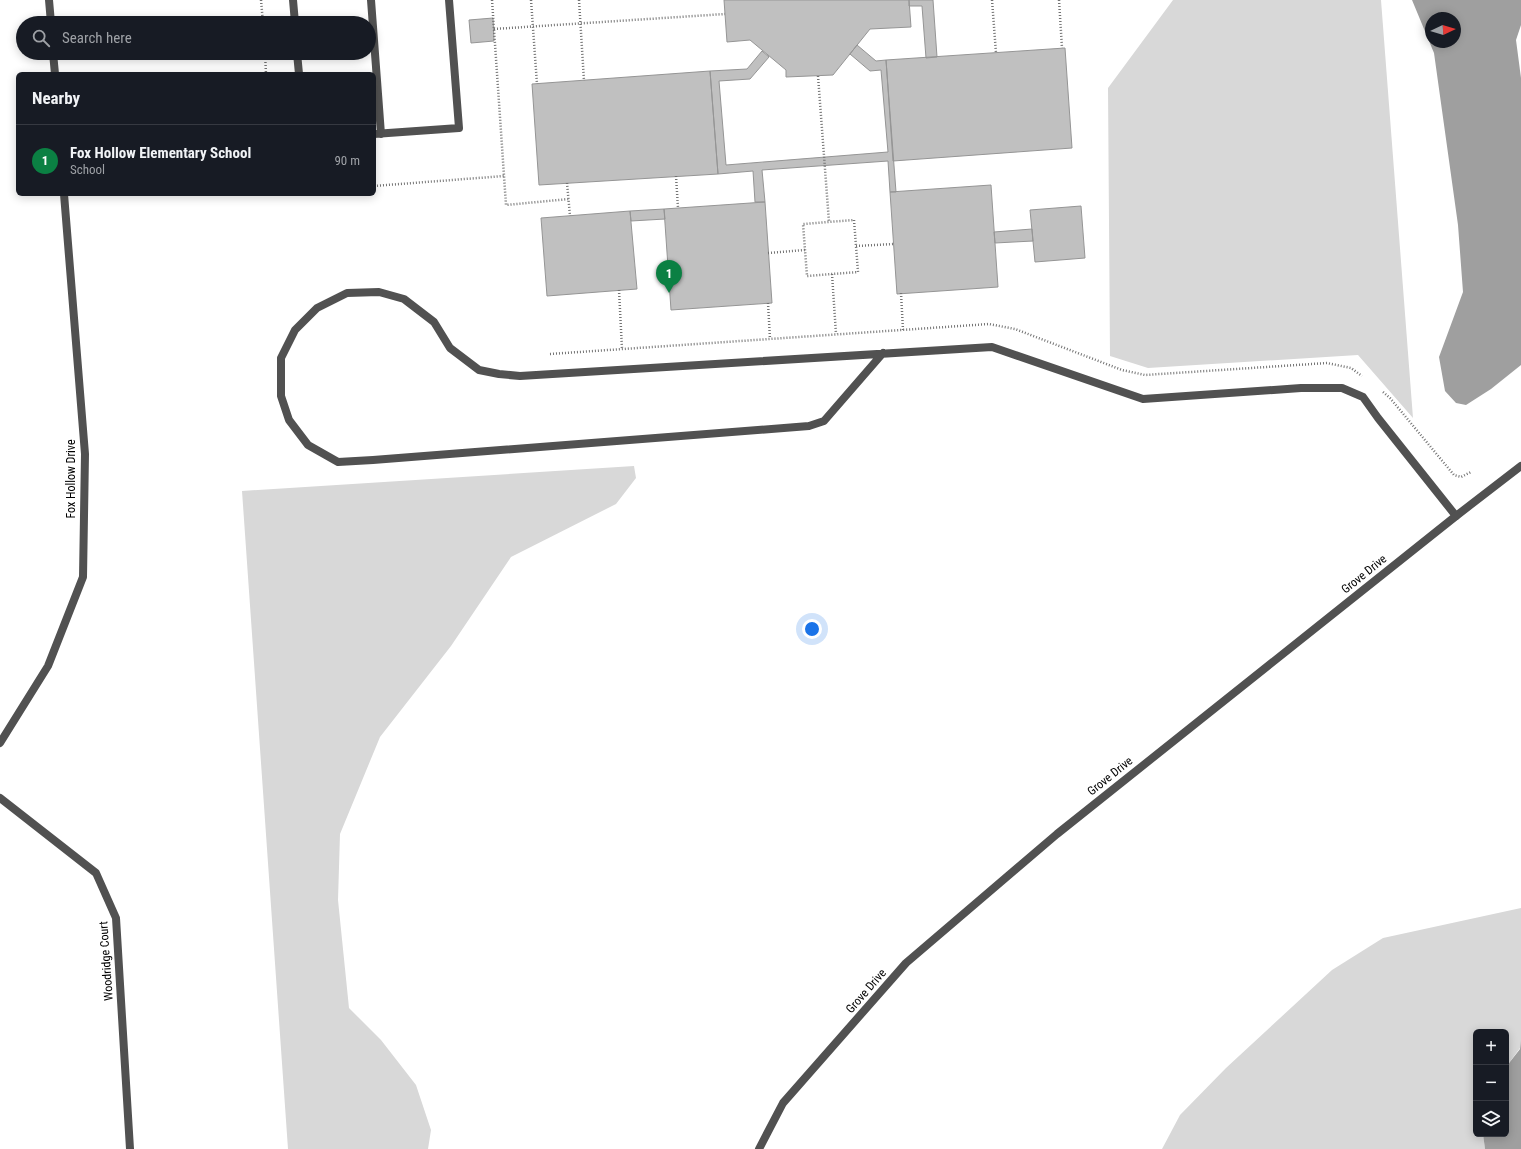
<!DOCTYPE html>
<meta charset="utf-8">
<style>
body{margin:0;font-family:"Roboto Condensed",sans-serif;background:#242831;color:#f1f3f6}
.controls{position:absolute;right:12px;bottom:12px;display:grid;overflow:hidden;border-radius:6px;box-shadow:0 2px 10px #0003}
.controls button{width:36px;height:36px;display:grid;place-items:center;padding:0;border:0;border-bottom:1px solid #363941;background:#171b24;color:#f1f3f6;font:20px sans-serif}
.compass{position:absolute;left:1425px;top:12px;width:36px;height:36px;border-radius:50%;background:#171b24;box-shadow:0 2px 10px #0003;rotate:86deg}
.you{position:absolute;left:812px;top:629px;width:14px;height:14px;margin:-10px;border:3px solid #fff;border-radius:50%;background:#1a73e8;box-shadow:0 0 0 6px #1a73e833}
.badge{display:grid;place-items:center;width:26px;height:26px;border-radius:50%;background:#0b8043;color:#fff;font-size:13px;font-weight:700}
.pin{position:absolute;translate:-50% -33px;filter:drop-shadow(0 1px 2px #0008)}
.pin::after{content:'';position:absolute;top:21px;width:14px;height:12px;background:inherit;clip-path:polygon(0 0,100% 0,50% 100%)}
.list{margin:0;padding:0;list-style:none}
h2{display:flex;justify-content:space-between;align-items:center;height:52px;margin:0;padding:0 16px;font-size:17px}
h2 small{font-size:13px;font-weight:400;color:#9ea1a6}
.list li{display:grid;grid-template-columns:26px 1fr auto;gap:12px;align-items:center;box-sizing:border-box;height:72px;padding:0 16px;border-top:1px solid #363941}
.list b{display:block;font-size:15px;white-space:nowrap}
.list p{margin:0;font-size:13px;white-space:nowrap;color:#9ea1a6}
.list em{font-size:13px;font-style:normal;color:#9ea1a6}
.icon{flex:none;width:22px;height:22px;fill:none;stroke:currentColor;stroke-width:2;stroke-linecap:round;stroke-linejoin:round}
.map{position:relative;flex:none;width:1521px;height:1149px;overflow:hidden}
.search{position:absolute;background:#171b24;box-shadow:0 2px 10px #0003;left:16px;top:16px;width:360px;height:44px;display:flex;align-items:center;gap:10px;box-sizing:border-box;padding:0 14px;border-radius:22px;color:#9ea1a6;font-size:15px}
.panel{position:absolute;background:#171b24;box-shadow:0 2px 10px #0003;left:16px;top:72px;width:360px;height:124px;border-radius:6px}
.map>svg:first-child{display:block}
.green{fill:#d8d8d8}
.water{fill:#9f9f9f;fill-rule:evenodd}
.building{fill:#c0c0c0;stroke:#959595}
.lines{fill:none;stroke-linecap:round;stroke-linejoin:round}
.path{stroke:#737373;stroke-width:2.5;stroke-dasharray:1 2;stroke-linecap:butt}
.service{stroke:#515151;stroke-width:8}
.minor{stroke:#515151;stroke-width:8}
.tertiary{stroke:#515151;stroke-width:8}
.labels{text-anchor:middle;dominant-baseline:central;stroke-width:3;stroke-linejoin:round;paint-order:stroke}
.street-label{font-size:12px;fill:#000;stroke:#fff}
</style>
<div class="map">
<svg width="1521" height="1149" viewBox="0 0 1521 1149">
<rect width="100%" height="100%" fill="#fff"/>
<path class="green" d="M1173,0h208l32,418 -55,-63 -210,13 -38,-12 -2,-268z
M634,466l2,12 -20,26 -105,53 -60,89 -71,91 -40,97 -2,66 11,108 32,32 35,45 15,45 -3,19h-140l-46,-658z
M1521,908v132l-1,8 -14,19v-35h-30v102h7l2,15h-323l18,-34 46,-47 106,-98 51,-32z"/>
<path class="water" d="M1412,0h109v25l-5,15 5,38v287l-30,24 -25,16 -10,-2 -11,-12 -6,-34 24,-65 -5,-67 -24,-172zM1431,18h24v24h-24z
M1521,1040v109h-36l-2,-15h23v-67l14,-18z"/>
<path class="building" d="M724,0h185l2,27 -41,2 -37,46 -47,2v-7l-36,-30 -23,2z
M909,0h24l4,57 -11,1 -4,-52h-13z
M493,18l1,23 -23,2 -2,-23z
M857,45l19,16 10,-1 10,132h-6l-2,-31 -126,9 3,32h-10l-2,-31 -35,3 -8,-103 37,-2 15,-18 7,6 -19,22 -31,2 7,84 162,-13 -7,-82 -11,1 -20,-17z
M1065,48l7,100 -179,13 -7,-101z
M710,71l8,103 -179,11 -7,-101z
M991,185l7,102 -101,7 -7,-102z
M765,202l7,101 -101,7 -7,-101z
M1081,206l4,52 -50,4 -5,-52z
M664,209l1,10 -34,2 -1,-10z
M630,211l7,78 -90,7 -6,-78z
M1032,229l1,12 -38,2 -1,-11z"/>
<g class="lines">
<path class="path" d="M261,0l2,23
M492,0l14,205 63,-6
M531,0l6,84
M579,0l5,81
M992,0l4,53
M1059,0l3,48
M494,29l231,-15
M265,53l1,21
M818,76l11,146
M676,176l2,32
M567,183l3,33
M374,186l130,-10
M854,220l4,52 -51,4 -4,-52z
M856,246l38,-2
M768,253l37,-3
M832,274l4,60
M619,290l3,59
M901,293l2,37
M768,303l2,36
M550,354l439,-30 26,5 107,41 23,5 182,-12 24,5 11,8
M1383,392l7,6 64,77 7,2 10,-5"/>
<path class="service" d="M293,0l2,23
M371,0l10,134
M297,53l2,21
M374,134l85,-6 -10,-128
M883,353l-59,68 -15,5 -436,34 -35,2 -30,-17 -19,-25 -8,-24v-38l14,-28 22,-22 30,-15 32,-1 25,7 30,23 16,26 29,22 20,4 21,2 472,-29 151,52 158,-11h41l21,9 15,21 78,98"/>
<path class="minor" d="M0,798l96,75 20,45 14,231"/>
<path class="tertiary" d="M49,0l2,23
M53,53l2,21
M0,743l48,-77 35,-89 2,-123 -21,-260
M759,1149l24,-46 123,-140 151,-129 399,-318 65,-50"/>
</g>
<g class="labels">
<g class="street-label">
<text transform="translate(71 479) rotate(-90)">Fox Hollow Drive</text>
<text transform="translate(1364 574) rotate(-39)">Grove Drive</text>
<text transform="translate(1110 776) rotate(-39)">Grove Drive</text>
<text transform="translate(106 961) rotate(-94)">Woodridge Court</text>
<text transform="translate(866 991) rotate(-49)">Grove Drive</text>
</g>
</g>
</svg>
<div class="controls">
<button>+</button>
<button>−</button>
<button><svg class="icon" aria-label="layers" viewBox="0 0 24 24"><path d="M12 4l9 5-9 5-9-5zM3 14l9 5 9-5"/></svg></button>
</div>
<svg class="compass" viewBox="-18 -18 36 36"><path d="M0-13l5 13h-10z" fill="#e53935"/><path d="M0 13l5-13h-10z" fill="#9ea1a6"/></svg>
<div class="you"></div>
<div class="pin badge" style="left:669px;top:293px">1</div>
<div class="search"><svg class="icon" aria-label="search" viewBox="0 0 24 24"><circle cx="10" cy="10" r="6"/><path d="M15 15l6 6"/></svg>Search here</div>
<section class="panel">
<h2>Nearby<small></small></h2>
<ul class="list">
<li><span class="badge">1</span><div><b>Fox Hollow Elementary School</b><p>School</p></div><em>90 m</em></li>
</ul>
</section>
</div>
